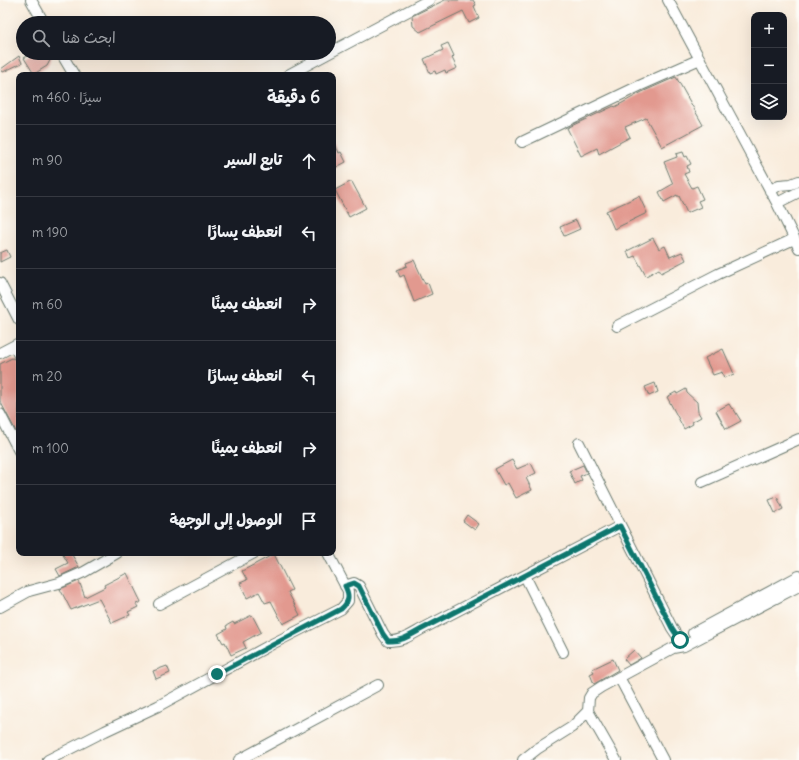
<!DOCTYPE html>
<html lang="ar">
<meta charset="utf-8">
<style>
body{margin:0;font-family:Delius,"Playpen Sans Arabic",sans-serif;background:#20242c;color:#f1f3f6;direction:rtl}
.controls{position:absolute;right:12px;top:12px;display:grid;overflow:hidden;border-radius:8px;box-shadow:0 4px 16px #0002}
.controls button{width:36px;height:36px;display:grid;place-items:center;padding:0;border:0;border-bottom:1px solid #363941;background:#171b24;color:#f1f3f6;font:20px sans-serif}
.stop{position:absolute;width:12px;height:12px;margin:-9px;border:3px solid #0f766e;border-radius:50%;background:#fff}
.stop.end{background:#0f766e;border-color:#fff;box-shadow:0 1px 4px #0008}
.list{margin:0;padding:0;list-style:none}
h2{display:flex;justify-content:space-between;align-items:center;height:52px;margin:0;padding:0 16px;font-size:17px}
h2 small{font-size:13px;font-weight:400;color:#9ea1a6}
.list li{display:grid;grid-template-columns:26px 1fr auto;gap:12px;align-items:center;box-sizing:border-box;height:72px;padding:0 16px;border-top:1px solid #363941}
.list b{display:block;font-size:15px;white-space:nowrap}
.list em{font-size:13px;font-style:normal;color:#9ea1a6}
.icon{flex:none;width:22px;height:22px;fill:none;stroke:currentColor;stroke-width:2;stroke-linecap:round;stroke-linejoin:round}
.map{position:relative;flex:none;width:799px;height:760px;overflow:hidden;direction:ltr}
.search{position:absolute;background:#171b24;box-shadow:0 4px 16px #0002;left:16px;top:16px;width:320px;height:44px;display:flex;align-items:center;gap:10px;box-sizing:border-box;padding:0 14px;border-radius:22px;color:#9ea1a6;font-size:15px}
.panel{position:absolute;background:#171b24;box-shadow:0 4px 16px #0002;left:16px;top:72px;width:320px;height:484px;border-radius:8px;direction:rtl}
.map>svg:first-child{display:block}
.building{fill:#e2998f}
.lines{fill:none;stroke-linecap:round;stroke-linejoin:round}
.minor-casing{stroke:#6b7a6f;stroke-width:12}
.minor{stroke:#fff;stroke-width:10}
.route{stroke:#0f766e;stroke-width:5}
</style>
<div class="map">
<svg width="799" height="760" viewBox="0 0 799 760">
<rect width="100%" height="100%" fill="#fdfcf7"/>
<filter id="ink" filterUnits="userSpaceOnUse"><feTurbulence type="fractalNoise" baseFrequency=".025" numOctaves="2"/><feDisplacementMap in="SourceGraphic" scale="8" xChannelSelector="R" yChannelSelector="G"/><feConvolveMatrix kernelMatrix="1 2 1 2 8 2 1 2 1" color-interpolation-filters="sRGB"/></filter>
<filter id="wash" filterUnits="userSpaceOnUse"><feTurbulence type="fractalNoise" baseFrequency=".012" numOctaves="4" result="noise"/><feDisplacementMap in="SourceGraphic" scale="16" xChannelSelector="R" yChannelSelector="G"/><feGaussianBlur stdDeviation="0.9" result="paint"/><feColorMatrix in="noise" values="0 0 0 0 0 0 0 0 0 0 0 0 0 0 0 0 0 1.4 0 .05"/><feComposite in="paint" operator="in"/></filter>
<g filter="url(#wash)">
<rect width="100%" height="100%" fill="#f9ecdc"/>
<g id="blocks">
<path class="building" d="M445,0h28l3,5 -2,1 5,12 -10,5 -6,-12 -43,21 -7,-6 -1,-10z
M448,43l6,13 -2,2 5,10 -11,5 -1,-3 -9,4 -1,-3 -5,2 -6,-14 19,-9 -2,-4z
M32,53h22l-7,13 -13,8 -10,-16z
M19,56l3,7 -19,9 -2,-3z
M676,77l27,48 -41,22 -16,-29 -21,9 5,10 -31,17 -2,-6 -16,8 -14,-28 47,-22 1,1 27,-15z
M333,139l6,14 2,-1 5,10 -13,7z
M683,152l2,5 2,-1 4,8 -4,2 2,6 -5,2 8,14 5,-2 6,13 -5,2 3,6 -14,6 -8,-17h-2v-1l-13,7 -5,-10 14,-8 -9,-22 13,-5 -1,-3z
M350,182h2l14,26 -17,9 -14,-27z
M639,196l8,17 -33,16 -8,-18z
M576,220l4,9 -16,7 -4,-9z
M653,238l6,11 6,-3 5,11 12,-5 4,8 -25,13 -2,-4 -13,7 -11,-20 -5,2 -3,-7z
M7,250l3,7 -10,5v-9z
M414,260l11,24 3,-1 4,11 -18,8 -10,-27 -4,2 -3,-7 10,-4 -1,-3z
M723,349l11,25 -10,4 -2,-6 -9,3 -8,-17z
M12,358l7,3v76l-19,-36v-37z
M655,383l3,9 -9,4 -4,-9z
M686,389l1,4 10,9 1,10 3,5 -9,5 1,2 -9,5 -17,-32 9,-5 1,2z
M729,404l3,5 1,-1 8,13 -15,8 -10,-18z
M512,460l5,9 14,-6 5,10 -10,5 6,12 -16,8 -8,-15 -4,2 -9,-16z
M583,465l4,8 -7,3 2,4 -7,4 -6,-13z
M777,497l6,12 -8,4 -6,-13z
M467,515l12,9 -4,6 -12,-9z
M62,553h9l8,14 -19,9 -4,-7 12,-6z
M274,554l18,36 -4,2 12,23 -17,9 -12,-23 -6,2 -6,-11 -12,6 -7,-15 7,-3 -5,-9z
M127,573l14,29 -5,2 2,3 -10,5 2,3 -18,8 -13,-24 -28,11 -11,-21 19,-8 6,16 20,-10 -1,-2z
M252,615l9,17 -18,10 3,6 -15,7 -6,-13 -2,1 -5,-9 9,-5 -1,-3 7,-4 1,2z
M634,650l7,8 -12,7 -5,-6z
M613,659l5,11 -24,14 -4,-10 4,-2 -2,-3z
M167,666l3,7 -14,6 -3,-8z"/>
</g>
</g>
<g filter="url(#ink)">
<use href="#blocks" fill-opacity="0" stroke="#6b7a6f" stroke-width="1"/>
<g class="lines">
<defs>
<path id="minor" d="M31,0l13,23
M668,0l109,203 22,45
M61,53l13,22
M329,53l100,-53
M288,75l41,-22
M522,142l117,-56 61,-27
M770,191l9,-6 12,-1 8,-3
M777,203l22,-11
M0,283l19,37
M617,326l101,-52 76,-35
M14,346l5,9
M0,353l19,-10
M0,414l19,37
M579,443l93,185 12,18
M702,482l97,-43
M525,576l38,76
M345,586l9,-3 5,3 24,48 5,7c13,1 23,-6 34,-12l198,-103
M159,604l95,-51
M0,607l29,-16 30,-8 25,-11 33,-19
M693,633l106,-57
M619,677l44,83
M48,760l57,-29 53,-25 116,-63 67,-34 7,-8v-10l-20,-38
M239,760l139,-75
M523,760l14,-11 35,-22 16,-16
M616,760l-28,-49 1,-13 3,-5 9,-6 72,-39 11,-2 115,-60"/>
</defs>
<use href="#minor" class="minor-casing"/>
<use href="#minor" class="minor"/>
</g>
</g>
<g class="lines" filter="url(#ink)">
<path class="route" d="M217,674l124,-65c8,-7 9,-13 4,-23l9,-3 5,3 24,48 5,7c13,1 23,-6 34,-12l198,-103 52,102 8,12"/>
</g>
</svg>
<div class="controls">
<button>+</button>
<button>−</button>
<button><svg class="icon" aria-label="layers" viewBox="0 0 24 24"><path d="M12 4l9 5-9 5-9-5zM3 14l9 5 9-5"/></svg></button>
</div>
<div class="stop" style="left:680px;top:640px"></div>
<div class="stop end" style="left:217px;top:674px"></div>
<div class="search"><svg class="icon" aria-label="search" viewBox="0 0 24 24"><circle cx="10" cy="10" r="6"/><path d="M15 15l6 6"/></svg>ابحث هنا</div>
<section class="panel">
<h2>6 دقيقة<small>سيرًا · 460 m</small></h2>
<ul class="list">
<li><svg class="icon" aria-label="ahead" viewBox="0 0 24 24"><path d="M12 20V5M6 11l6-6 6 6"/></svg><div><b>تابع السير</b></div><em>90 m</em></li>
<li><svg class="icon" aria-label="left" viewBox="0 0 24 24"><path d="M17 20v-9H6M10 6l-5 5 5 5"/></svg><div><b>انعطف يسارًا</b></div><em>190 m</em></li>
<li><svg class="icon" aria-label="right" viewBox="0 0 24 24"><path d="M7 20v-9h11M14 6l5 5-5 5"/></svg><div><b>انعطف يمينًا</b></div><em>60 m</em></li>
<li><svg class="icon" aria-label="left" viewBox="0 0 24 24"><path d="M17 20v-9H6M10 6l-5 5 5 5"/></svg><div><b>انعطف يسارًا</b></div><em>20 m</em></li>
<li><svg class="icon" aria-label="right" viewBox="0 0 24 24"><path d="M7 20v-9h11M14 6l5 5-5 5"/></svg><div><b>انعطف يمينًا</b></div><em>100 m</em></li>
<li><svg class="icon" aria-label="arrive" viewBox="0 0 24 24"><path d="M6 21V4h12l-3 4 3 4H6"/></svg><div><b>الوصول إلى الوجهة</b></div></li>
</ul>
</section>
</div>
